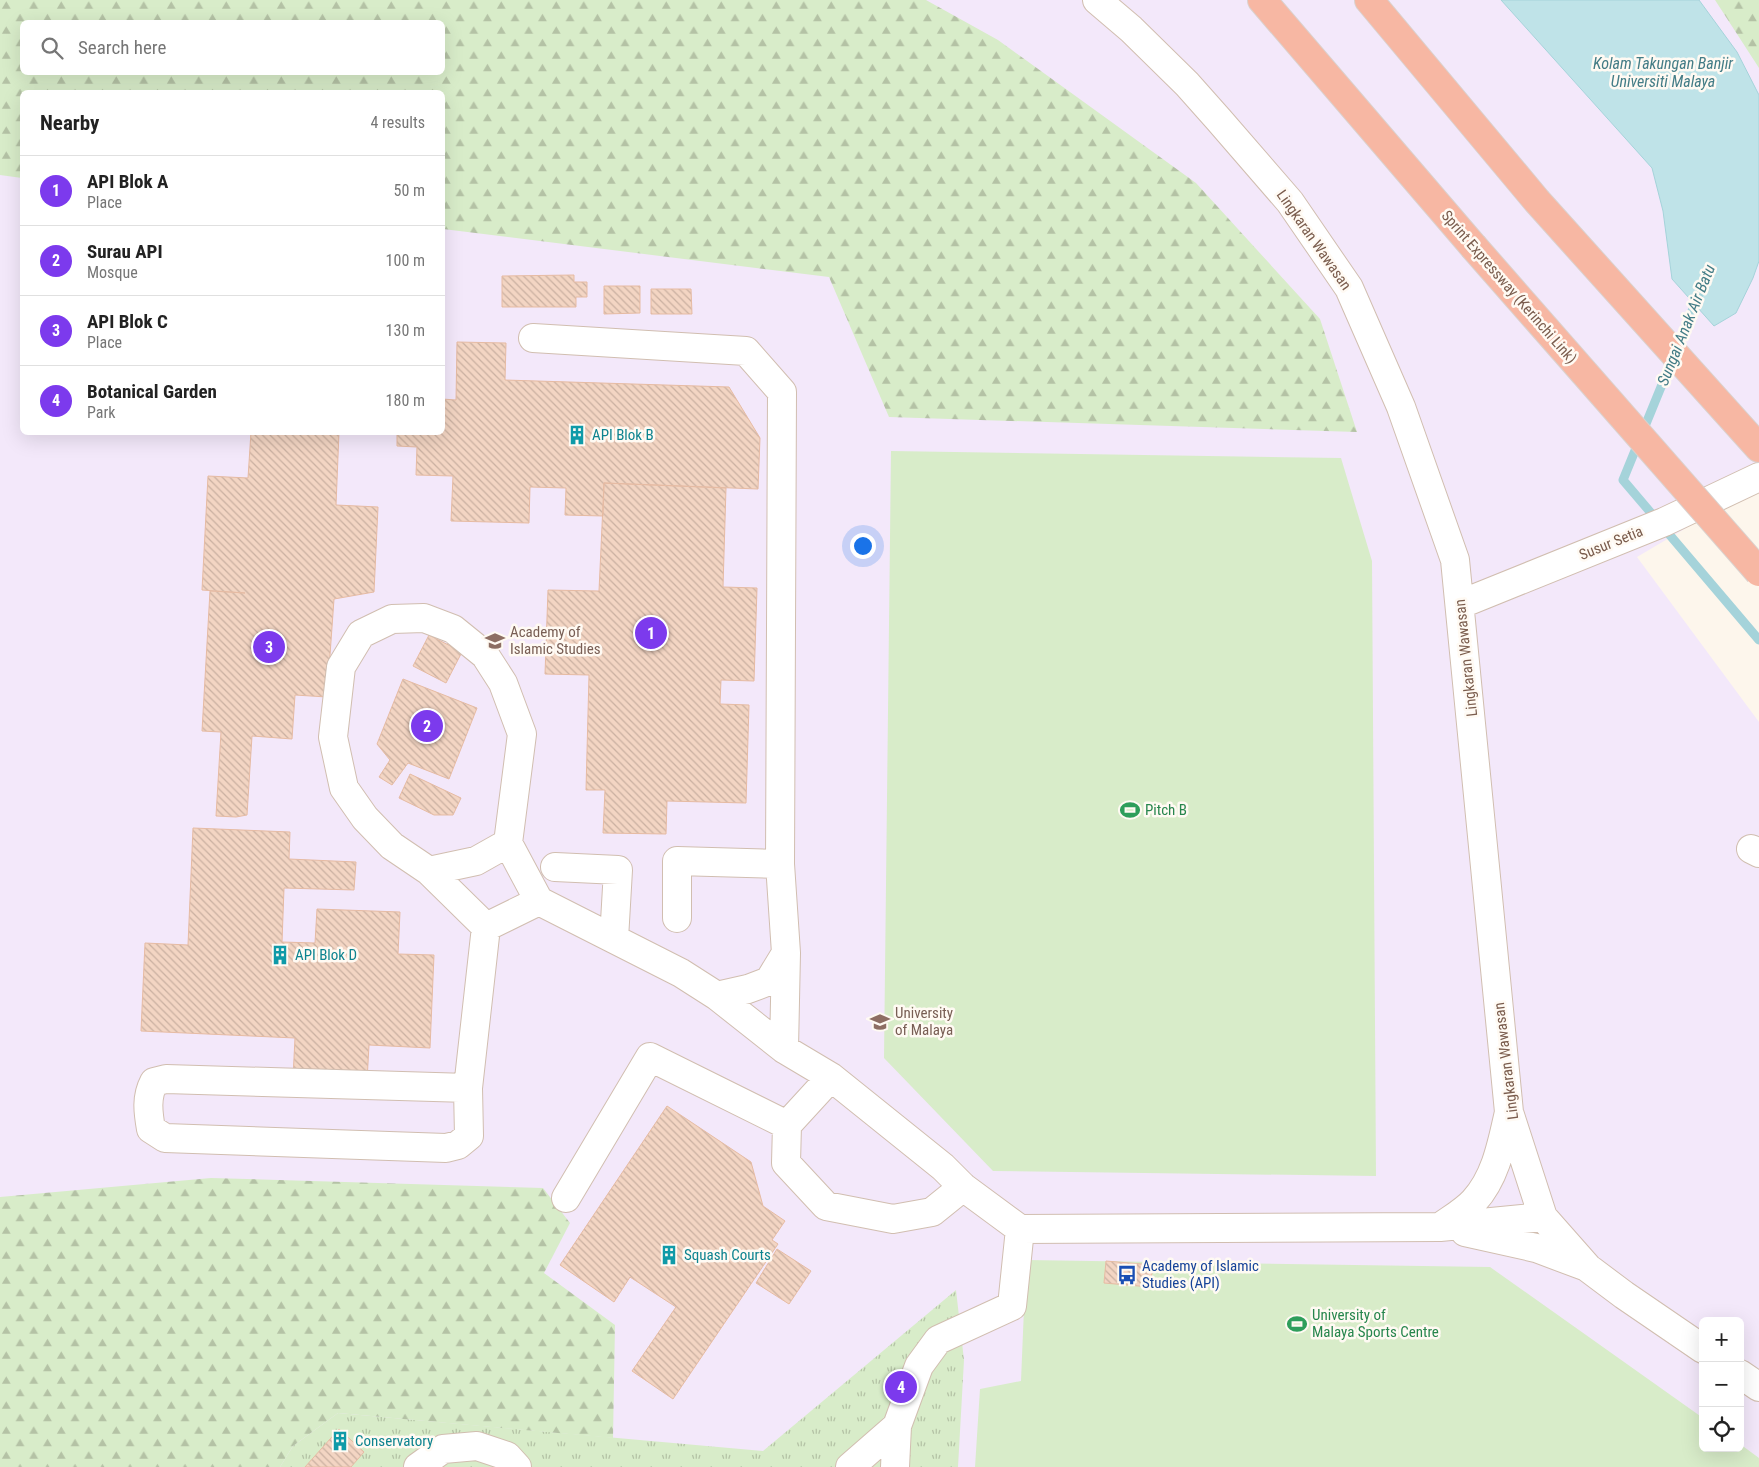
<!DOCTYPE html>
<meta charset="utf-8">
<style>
body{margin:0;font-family:"Roboto Condensed",sans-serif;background:#f2f2f2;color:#222}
.controls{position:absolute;right:15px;bottom:15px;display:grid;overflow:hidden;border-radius:8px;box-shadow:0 5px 20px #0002}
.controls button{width:45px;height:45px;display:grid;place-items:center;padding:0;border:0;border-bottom:1px solid #e0e0e0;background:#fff;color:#222;font:25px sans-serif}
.you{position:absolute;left:862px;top:545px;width:18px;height:18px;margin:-12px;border:4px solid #fff;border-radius:50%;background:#1a73e8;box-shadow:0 0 0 8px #1a73e833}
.badge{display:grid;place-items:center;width:32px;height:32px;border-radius:50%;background:#7c3aed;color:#fff;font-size:16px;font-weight:700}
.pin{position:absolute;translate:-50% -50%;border:2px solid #fff;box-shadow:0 1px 5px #0006}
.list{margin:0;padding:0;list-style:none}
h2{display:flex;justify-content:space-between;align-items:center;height:65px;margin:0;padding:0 20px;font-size:21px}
h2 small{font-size:16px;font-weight:400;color:#767676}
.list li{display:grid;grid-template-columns:32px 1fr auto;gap:15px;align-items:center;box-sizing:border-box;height:70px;padding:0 20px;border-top:1px solid #e0e0e0}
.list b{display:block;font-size:19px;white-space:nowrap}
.list p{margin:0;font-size:16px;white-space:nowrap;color:#767676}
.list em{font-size:16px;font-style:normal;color:#767676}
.icon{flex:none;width:28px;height:28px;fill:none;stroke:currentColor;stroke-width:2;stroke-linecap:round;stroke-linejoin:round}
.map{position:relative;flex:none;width:1759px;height:1467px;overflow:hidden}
.search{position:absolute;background:#fff;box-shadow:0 5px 20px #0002;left:20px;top:20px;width:425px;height:55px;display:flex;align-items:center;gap:12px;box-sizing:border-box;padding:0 18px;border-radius:8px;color:#767676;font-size:19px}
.panel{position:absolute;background:#fff;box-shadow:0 5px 20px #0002;left:20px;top:90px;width:425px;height:345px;border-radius:8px}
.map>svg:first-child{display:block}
.education{fill:#f3e8fa;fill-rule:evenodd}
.grass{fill:url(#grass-tufts)}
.forest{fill:url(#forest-firs);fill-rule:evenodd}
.pitch{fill:#d8ecc9}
.water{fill:#bfe3e8;stroke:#a5d3da}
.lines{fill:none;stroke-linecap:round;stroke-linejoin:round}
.stream{stroke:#a5d3da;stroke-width:9}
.building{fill:url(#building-back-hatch);stroke:#e6bba3}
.minor-casing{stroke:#d1beb0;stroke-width:30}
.highway-casing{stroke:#dad1cd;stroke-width:30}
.minor{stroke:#fff;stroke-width:28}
.highway{stroke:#f7b7a3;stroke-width:28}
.highway-bridge-casing{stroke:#dad1cd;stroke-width:30;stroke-linecap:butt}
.highway-bridge{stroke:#f7b7a3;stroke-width:28}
.labels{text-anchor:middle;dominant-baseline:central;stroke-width:5;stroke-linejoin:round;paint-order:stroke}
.street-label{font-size:15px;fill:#7a5c4d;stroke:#fffaf3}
.culture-label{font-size:15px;fill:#0d838f;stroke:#fffaf3;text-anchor:start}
.education-label{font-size:15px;fill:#785e54;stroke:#fffaf3;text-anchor:start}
.leisure-label{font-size:15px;fill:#27864d;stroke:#fffaf3;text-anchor:start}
.transit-label{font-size:15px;fill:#164399;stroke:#fffaf3;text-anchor:start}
.water-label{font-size:16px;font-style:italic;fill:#437c86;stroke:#fffaf3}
</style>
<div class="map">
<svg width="1759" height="1467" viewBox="0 0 1759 1467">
<defs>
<pattern id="grass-tufts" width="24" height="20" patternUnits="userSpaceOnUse" patternTransform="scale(1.25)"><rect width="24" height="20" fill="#d8ecc9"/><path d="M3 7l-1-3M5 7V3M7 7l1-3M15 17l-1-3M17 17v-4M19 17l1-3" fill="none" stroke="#b4c2a5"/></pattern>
<pattern id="forest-firs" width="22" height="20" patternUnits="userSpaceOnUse" patternTransform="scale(1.25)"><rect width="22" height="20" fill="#d8ecc9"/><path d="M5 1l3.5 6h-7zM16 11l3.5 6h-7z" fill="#b4c2a5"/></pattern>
<pattern id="building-back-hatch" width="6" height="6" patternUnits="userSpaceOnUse" patternTransform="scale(1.25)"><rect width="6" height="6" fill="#f3d5c3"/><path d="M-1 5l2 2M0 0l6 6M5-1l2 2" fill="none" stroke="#cab0a1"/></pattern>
</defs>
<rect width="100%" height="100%" fill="#fdf6ec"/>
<path class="education" d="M0,0h1759v485l-122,72 122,165v745h-1759zM22,22h420v50h-420zM22,92h420v340h-420zM1703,1321h37v127h-37z"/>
<path class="grass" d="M956,1290l8,70 -6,107h-678l13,-21 45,-33 425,38z"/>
<path class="forest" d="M0,0h926l72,40 198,143 124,136 37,113 -468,-15 -60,-140 -386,-48 -1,-137h-420v86l-22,-3zM442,22v50h-420v-50z
M1715,0h44v68z
M211,1178l332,10 27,35 -26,50 71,52 -2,113 -275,-25 -45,33 -13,21h-280v-270z"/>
<path class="pitch" d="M891,451l450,7 31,103 4,615 -383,-5 -109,-113z
M1026,1260l464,7 213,151v30h37v-4l19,14v9h-784l5,-78 41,-8z"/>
<path class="water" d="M1501,0h198l38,52 22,43v166l-6,17 -17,35 -22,13 -42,-47 -9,-68 -11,-43z"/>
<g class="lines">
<path class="stream" d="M1699,294l-76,186 136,160"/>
</g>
<path class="building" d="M574,275v7h13v15h-11v10h-74v-31z
M604,286h36v27l-36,1z
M651,289h40l1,25h-41z
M457,342l49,1 -1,37 224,7 31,51 -2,51 -154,-6 -1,33 -38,-1 1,-27 -36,-1 -1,36 -78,-2 2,-45 -37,-1 1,-28 -20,-1v-14h45v-33l14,1z
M251,432h88l-3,73 42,2 -4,85 -40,7 -7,98 -32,-2 -3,44 -40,-3 -5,79 -11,2 -20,-1 5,-84 -19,-1 8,-140 35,2 -43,-3 6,-114 40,2z
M604,483l122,5 -3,99 34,1 -3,93 -33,-1 -1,24 29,1 -3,98 -79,-2 -1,33 -63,-1 2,-43h-19l3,-115 -44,-1 3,-84 51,1z
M429,635l33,17 -16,31 -33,-17z
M403,679l74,29 -28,71 -41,-16 -16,22 -13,-8 11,-17 -13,-16z
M410,774l51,24 -8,17h-19l-35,-17z
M193,828l97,4 -1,27 67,3 -2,28 -70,-2 -2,54 33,1 2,-34 83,3 -2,42 36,1 -4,93 -61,-3 -2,36 -74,-3 2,-40 -154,-7 4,-88 43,2z
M667,1106l84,56 12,44 22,15 -13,19 6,4 -105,155 -41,-28 44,-64 -46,-30 -16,25 -54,-37z
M777,1249l34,22 -22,33 -33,-21z
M1106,1261l47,4 -3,22 -46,-4z
M339,1429l25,23 -13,15h-46z"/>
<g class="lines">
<defs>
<path id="minor" d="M1097,0l34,29 56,55 32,36 71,82 59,86 52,119 54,153 54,552 34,105 45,51 36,27 79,54
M533,338l213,13 36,41 -2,472 6,89 -2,96
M1461,604l203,-82 95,-45
M1751,849l8,4
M555,867l63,3 -4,69
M429,871l47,-10 32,-18
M539,901l-53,26 -57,-56 -37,-25 -27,-28 -21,-30 -11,-51 8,-70 20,-33 31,-15 32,-1 29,11 32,26 18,28 19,51 -14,109 31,58 142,72 36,23 67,53 47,28 112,90 20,20 57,42 420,-2 103,-10
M677,918v-57l103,3
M717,996l31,-7 21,-8 17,-28
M831,1077l-44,48 -1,38 40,43 67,13 39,-7 31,-25
M468,1088l-302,-9 -12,3c-8,15 -6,30 -3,47l14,9 281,10 12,-3 11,-9 -1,-48 18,-161
M566,1198l84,-141 137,68
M1440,1227c11,-8 25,-16 34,-26 22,-24 28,-58 35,-89
M1465,1232l71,16 48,18
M1740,1374l19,13
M897,1426l22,-60 19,-26 74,-34 8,-77
M418,1467l25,-18 34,-3 30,10 10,11
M850,1467l47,-41 -2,41"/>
<path id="highway" d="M1262,0l211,246
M1369,0l168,201 222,247"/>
</defs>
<use href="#minor" class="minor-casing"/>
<use href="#highway" class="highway-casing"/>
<use href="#minor" class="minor"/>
<use href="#highway" class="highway"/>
<defs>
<path id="highway-bridge" d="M1473,246l286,326"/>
</defs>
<use href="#highway-bridge" class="highway-bridge-casing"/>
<use href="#highway-bridge" class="highway-bridge"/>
</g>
<defs>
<symbol id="building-bare" viewBox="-9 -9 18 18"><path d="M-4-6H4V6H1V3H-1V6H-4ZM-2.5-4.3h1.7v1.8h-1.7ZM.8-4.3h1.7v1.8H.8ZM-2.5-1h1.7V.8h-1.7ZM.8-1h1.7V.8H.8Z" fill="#0f9aa8" stroke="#fffaf3" stroke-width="2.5" paint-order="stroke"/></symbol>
<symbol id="university-bare" viewBox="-9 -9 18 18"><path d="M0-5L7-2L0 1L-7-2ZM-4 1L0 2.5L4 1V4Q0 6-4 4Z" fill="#8d6e63" stroke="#fffaf3" stroke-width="2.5" paint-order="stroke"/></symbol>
<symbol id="stadium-bare" viewBox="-9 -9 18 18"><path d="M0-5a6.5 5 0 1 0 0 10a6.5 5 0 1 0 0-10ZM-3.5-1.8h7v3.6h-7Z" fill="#2e9e5b" stroke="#fffaf3" stroke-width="2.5" paint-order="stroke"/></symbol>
<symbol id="bus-bare" viewBox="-9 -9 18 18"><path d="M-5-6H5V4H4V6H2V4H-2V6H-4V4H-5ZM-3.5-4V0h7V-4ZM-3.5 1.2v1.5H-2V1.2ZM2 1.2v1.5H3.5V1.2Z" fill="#1a4fb4" stroke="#fffaf3" stroke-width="2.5" paint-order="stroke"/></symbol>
</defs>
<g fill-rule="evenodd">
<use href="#building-bare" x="563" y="421" width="28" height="28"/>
<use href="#university-bare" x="481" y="627" width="28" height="28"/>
<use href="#stadium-bare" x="1116" y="796" width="28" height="28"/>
<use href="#building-bare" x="266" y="941" width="28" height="28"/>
<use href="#university-bare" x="866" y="1008" width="28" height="28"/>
<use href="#building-bare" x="655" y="1241" width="28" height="28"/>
<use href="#bus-bare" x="1113" y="1261" width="28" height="28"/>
<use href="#stadium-bare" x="1283" y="1310" width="28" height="28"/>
<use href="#building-bare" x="326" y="1427" width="28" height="28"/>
</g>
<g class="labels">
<g class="street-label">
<text transform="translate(1314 240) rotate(55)">Lingkaran Wawasan</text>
<text transform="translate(1509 287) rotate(49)">Sprint Expressway (Kerinchi Link)</text>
<text transform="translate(1611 543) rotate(-22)">Susur Setia</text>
<text transform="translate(1466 658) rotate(-96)">Lingkaran Wawasan</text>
<text transform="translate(1506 1061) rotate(-97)">Lingkaran Wawasan</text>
</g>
<g class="culture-label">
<text x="592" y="435">API Blok B</text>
<text x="295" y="955">API Blok D</text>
<text x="684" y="1255">Squash Courts</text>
<text x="355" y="1441">Conservatory</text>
</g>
<g class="education-label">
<text x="510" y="632">Academy of<tspan x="510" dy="17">Islamic Studies</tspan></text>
<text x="895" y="1013">University<tspan x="895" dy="17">of Malaya</tspan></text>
</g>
<g class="leisure-label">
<text x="1145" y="810">Pitch B</text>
<text x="1312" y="1315">University of<tspan x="1312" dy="17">Malaya Sports Centre</tspan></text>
</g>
<g class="transit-label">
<text x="1142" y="1266">Academy of Islamic<tspan x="1142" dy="17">Studies (API)</tspan></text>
</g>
<g class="water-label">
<text x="1663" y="63">Kolam Takungan Banjir<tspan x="1663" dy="18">Universiti Malaya</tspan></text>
<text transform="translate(1686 325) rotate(-68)">Sungai Anak Air Batu</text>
</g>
</g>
</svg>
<div class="controls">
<button>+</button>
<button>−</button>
<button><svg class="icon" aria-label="locate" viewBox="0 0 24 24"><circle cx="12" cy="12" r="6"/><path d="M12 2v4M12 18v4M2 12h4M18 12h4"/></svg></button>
</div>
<div class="you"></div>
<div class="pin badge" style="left:651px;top:633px">1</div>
<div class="pin badge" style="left:427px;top:726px">2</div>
<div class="pin badge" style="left:269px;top:647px">3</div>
<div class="pin badge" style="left:901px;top:1387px">4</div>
<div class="search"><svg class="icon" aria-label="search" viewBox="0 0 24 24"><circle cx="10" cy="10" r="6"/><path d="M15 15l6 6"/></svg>Search here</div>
<section class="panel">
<h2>Nearby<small>4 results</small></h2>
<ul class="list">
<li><span class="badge">1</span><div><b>API Blok A</b><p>Place</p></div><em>50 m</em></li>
<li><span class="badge">2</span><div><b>Surau API</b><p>Mosque</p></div><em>100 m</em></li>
<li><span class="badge">3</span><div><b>API Blok C</b><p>Place</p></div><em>130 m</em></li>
<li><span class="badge">4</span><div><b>Botanical Garden</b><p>Park</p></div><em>180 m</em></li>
</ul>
</section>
</div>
